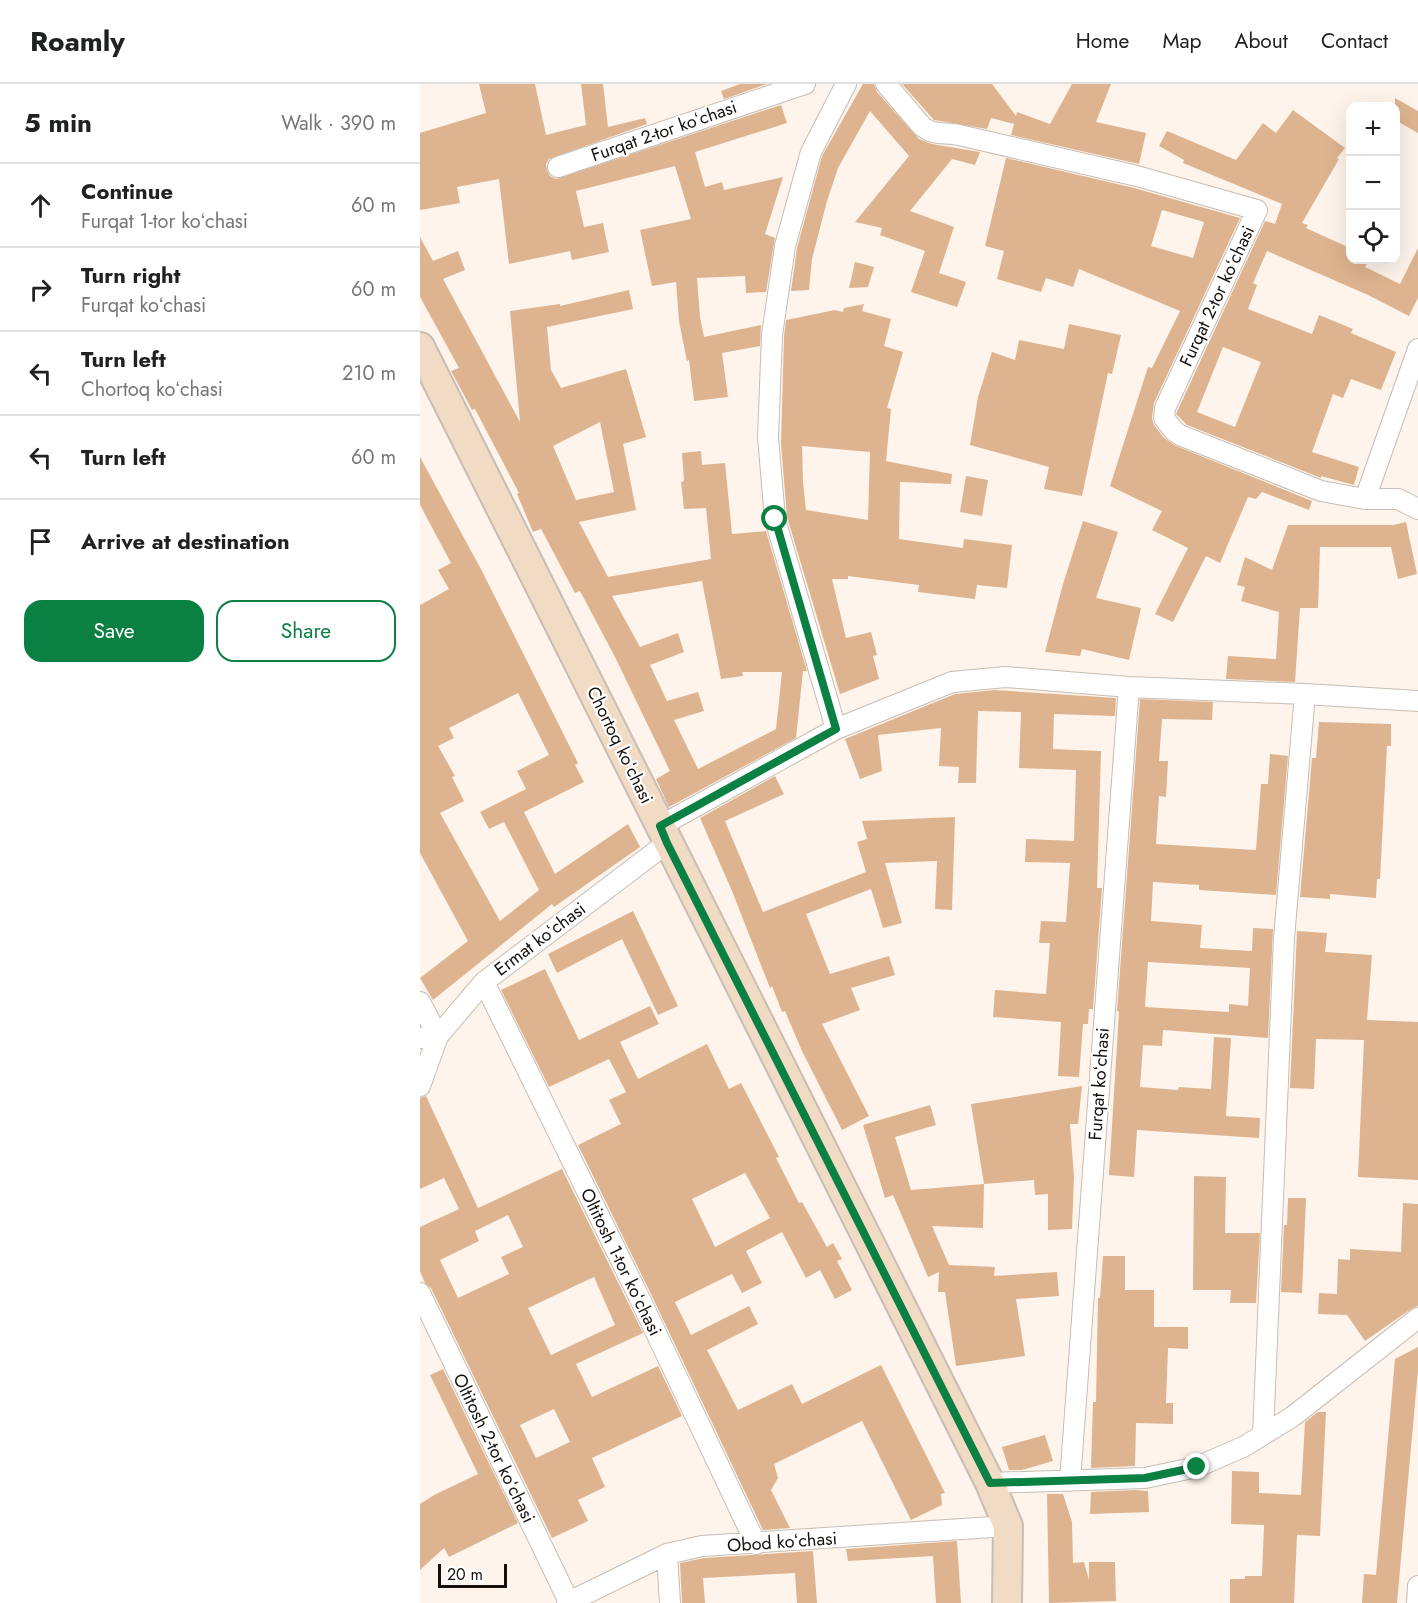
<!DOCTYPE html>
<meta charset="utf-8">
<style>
body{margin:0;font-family:Jost,sans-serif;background:#f6f6f6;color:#202124}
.controls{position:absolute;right:18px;top:18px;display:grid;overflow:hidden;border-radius:12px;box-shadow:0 6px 24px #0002}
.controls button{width:54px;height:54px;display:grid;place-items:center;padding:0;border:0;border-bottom:2px solid #e0e0e0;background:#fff;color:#202124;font:30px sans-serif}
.scale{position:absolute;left:18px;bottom:15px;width:69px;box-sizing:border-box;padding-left:6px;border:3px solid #13100d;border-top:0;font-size:16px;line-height:21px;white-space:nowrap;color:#13100d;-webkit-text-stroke:4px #fff;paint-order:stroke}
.stop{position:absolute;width:18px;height:18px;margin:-14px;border:4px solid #0b8043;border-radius:50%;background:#fff}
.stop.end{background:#0b8043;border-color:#fff;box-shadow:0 2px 6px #0008}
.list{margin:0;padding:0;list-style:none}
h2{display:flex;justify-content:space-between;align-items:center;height:78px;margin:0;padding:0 24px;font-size:26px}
h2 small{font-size:20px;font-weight:400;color:#757577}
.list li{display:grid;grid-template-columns:39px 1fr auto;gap:18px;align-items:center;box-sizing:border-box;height:84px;padding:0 24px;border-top:2px solid #e0e0e0}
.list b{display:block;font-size:22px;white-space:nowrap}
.list p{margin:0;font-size:20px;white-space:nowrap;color:#757577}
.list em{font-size:20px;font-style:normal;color:#757577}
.actions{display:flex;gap:12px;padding:18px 24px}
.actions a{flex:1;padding:14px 0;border:2px solid #0b8043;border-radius:18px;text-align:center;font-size:21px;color:#0b8043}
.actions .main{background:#0b8043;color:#fff}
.icon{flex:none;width:33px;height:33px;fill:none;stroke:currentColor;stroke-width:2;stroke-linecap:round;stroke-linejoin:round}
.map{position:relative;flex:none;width:998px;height:1519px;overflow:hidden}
header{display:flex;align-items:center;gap:36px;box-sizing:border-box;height:84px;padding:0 30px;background:#fff;border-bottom:2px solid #e0e0e0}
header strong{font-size:28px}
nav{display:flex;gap:33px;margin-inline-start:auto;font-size:21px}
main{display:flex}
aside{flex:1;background:#fff}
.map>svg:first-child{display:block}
.building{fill:#deb490;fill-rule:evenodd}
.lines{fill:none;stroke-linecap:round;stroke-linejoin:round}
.street-casing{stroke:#c6bdb4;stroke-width:22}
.secondary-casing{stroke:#c6bdb4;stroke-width:32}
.street{stroke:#fff;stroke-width:20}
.secondary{stroke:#f2dbc4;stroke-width:28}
.route{stroke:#0b8043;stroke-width:8}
.labels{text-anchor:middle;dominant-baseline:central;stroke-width:4.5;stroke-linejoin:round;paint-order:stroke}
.street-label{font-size:18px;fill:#13100d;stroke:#fff}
</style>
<header>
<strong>Roamly</strong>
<nav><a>Home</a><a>Map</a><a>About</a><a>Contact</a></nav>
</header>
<main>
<aside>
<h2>5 min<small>Walk · 390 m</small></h2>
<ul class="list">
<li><svg class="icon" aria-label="ahead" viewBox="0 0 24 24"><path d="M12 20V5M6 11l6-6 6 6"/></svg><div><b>Continue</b><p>Furqat 1-tor koʻchasi</p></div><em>60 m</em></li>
<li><svg class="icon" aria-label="right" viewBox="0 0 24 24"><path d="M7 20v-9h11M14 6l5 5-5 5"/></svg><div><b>Turn right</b><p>Furqat koʻchasi</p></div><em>60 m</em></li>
<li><svg class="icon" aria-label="left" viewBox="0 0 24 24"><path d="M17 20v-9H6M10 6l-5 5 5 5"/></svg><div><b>Turn left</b><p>Chortoq koʻchasi</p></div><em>210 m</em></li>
<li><svg class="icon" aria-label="left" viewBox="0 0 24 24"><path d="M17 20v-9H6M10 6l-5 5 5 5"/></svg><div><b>Turn left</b></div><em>60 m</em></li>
<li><svg class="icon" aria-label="arrive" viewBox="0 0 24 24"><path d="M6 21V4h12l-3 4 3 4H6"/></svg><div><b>Arrive at destination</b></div></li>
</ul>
<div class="actions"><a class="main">Save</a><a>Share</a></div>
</aside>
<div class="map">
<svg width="998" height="1519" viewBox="0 0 998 1519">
<rect width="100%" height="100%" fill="#fef4eb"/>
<path class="building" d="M59,0h56l11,51 40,-10 -5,-41h22l5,43 37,-9 2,6 -98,35 -3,5 1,6 3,6 6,3 225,-74 6,18 -92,29 10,35 17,-5 2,8 59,-13 -18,57 10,4 -9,54 -20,1 -1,-17 -48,2 3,39 4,20 57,-12 -1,21 -38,7 6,44 -34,4 -5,-41 -2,1 -8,-40 -3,-39 -24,4 -12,-56 51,-11 -16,-53 -99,25 8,36 19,-4 6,29 -37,8 -2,-9 -61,13 -10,-85 -42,8 3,16 -40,7v-77l66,-20z
M320,0h27l-43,15 -3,-8z
M443,0h11l3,8 42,47 13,5 48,8 -5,13 -23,-6 -42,52 44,16 -15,46 27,9 -9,25 -46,-15 14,-41 -45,-16 2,-7 -27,-6 54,-66 -39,-45 -32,57 -11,33 -15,58 -3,31 -18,1 6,-43 25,-92z
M482,0h90l24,32 1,-4 33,12 22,-40h39l-15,38 50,11 -7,31 -128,-29 3,-11 -23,-6 -4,11 -53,-9z
M975,14l23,13v22l-23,-13z
M873,26l52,38 -8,10 2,1 -37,64 6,2 -2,3 44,20v12h19l-4,7 35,17 18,-36v50l-9,18 -41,-21 -101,-44 -14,32 4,2 -9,24 64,25 7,-19 34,14 -2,4 45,19 -15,38 -30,-11 -8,19 -10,-4 -21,58 47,15 -5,18 -33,-9v2l-134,-53 -11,-11 89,-193 10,3 7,-20 -99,-41 1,-3 -25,-14 8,-15 69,29 27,-37 13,10zM803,263l38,15 -26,65 -38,-15z
M586,74l128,30 106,30 -86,185 -2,15 2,7 10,13 12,8 136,55 -3,9 -47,-18 -6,7 -8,-2 -28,66 -14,-7 -33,66 -18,-8 33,-66 -36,-18 10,-19 -52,-25 38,-119 4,1 28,-57 -101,-42 -6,18 -27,-9 -5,14 -44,-13 7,-28 -19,-5zM742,126l42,12 -11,36 -42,-12z
M0,153l13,24 25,-10 7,19 -22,9 77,143 -10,-111 50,-7v2l69,-16 4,19 -86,18 4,43 10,18 65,-19 20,68 -23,7 13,66 -57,12 29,55 103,-18 -5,-51 -22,1 -3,-27 3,-1 -2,-28 19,-2 1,14 23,-2 7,71 34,-3 41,140h-4l-7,67 -127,69 -13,-28 14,-8 -55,-114 -35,-66 -5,2 -34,-64 -8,3 -16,-38 2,-1 -44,-84 -3,1 -21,-39 8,-3 -39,-71zM180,338l14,70 -38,8 -23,-54zM282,497l19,98 22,-3 -1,-4h40l-6,57 -78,40 -24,-49 30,-9 -6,-19 -31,9 -17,-36 34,-13 -6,-19 -38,14 -28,-51z
M435,178l19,5 -6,20 -19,1z
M444,220l-2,7 29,8 -7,27 19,6 -16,56 4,1 -5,52 66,13 -1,10 -51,-2 -1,57 64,9 1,-9 48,6 -5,43 -30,-3 -2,14 -57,-7 1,-7 -71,-9v3h-16l14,59 25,-6 6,23 -4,1 6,23 -39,15 -53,-177 -6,-73 3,-108 2,-16 49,-10 8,2 1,-4zM382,362l68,6 -2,68 -62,-10 -3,-28z
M649,240l52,11 -9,39 -4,-1 -26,123 -38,-7 5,-22 -79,-22 8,-48 14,-45 23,8 4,-20 45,9z
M0,373l62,114 96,192 -3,2 9,17 -60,30 31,62 73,-50 12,23 -86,60 -2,-3 -119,96 -13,-22 48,-37 -48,-88v-248l29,-16 -11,-19 13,-7 -31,-58zM98,609l31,62 -32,16 9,18 -46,23 9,17 15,-7 35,68 -39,31 -60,-108 24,-12 -12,-24 3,-1 -17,-30 16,-8 -5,-10z
M546,392l22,4 -6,36 -22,-4z
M663,437l35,11 -22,66 45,10 -12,52 -47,-11 -2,7 -35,-4 18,-68z
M986,438l11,52 -19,5 -7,-32h-71l-2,61h-18l-5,74 -69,-3 2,-23 48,3 3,-47 -38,-11 4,-14 -8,-2 8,-28 27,13 16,-45h105z
M575,606l121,8 -1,18 -61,-2 -1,35 48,2 -4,137h5l-9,121h-4l-1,15h-5l-4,53 -21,-1 3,-54 -68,-5 2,-27 51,4 4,-51h-11l2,-22 25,1 4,-59 -45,-1 1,-23 48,2 2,-71 -57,-2 2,-56 -43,-1 -2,72h-18l1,-16 -20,-1 2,-38 -63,7 4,36 -22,8 -15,-40 110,-45z
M720,615l73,3 -1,18 -50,-1 -3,42h9l-2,36 -7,-1 -3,48 100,6 5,-66h7l2,-30 18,2 -12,139 -77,-5v-5l-46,-3 -2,39 51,4 -2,23 52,3 1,-23 20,1 -5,109 -105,-8 -1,16 -19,-1 -3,42 38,3 1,-3 32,2 3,-52 17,1 -5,78 34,2 -1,20 -122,-8 -3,47 -25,-2 10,-163 -2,-1zM728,878l102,6 -2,38 -19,-2v8l-84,-5z
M899,638l72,2v22h-4l-7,133h-3l-1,19 -46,-4v5l-30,-2 12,-139h4z
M355,692l9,18 -59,27 38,91 103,-40 -9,-30 10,-3 -5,-18 93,-4 -3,93 -17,-1 2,-48 -52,2 17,60 -19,5 -12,-39 -65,25 24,60 59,-18 6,19 -44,13 9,22 -38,14 47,92 -27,14 -40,-79 -17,-40 -3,1 -10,-26 -2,2 -38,-97 -32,-73z
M213,827l45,95 -20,9 -36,-76 -65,34 -9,-19z
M877,847l30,2 -2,19 47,3 -5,65 51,2v158l-60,-3 6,-137 -48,-1 -2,50 -24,-1z
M125,885l34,71 71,-34 9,18 -39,18 18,37 69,-35 22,45 12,-6 38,74 -3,1 23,45 3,-1 25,45 6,-4 9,16 -5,2 15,29 -17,9 -15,-29 -14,8 -24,-46 -36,19 16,32 -20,10 -10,-19 -57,28 16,33 58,-29 9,18 -51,26 31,60 54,-26 10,20 79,-39 64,128 -4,1 1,11 -31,15 -49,-99 -88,43 4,14 -7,12 19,38 -27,2 -113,-238 -72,-147 43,-21 -12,-24 17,-8 -17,-33 -60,28 -48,-97zM325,1089l25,45 -55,29 -23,-48z
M662,1002l-4,38h-8l4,53 -2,52 -24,1v-36l-13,1 -1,-15 -50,4 -13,-80z
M6,1012l52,112 84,-39 81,164 -67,31 16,33 66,-31 24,50 -90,42 13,29 -27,13 10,21 -36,17 -121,-250 -6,-5 -5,-12v-44l39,-18 -15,-31 -24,11v-91zM88,1131l15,32 -22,10 8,17 -51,24 -18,-38 39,-19 -4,-10zM174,1193l21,48 -64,30 -23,-47zM134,1325l16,33 -34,16 -16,-33z
M510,1021l6,20 -41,12 16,53 73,-6 -1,44 -51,-2 17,39 46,2 -1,9 63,-4 2,24 -43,3 9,57 -69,10 -11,-74h-7l1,-20 -11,5 -35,-82 -8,3 -22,-73z
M774,1092l32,1 -1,56h35l-4,70h-26l1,-13h-38z
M868,1114h18l-4,95 -21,-1 3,-67h3z
M983,1119l15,1v102l-7,3 -46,32 -18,-26 -29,-1 1,-21 18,1 1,-35 12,1v-11l51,3z
M683,1172h22v34h29v37h34v22l-20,-1 -2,55h7v21l-37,-1 -1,43 -44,2 2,-66h3l2,-104h2z
M998,1263v23l-21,233h-35l2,-29 12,1 19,-216z
M23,1285l75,154 -69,34 -5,-9 -24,22v-66l14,-9 44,-21 -48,-99z
M898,1328h8l-6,124 -23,-1 -3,68h-64v-24h15v-3h17l2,-51 -33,-1 1,-53 27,1v21l42,2 4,-73z
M625,1351l8,26 -31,9h-13l-7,-23z
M715,1406l13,1 1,21 -59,2 1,-22z
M627,1410h16l9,28 1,41 11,-1 5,18v-18h26l1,39 -67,2z
M537,1457l4,62h-25l-3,-47 -85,5 -2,-12z
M393,1467l4,52h-20l-2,-30 -92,5 2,25h-23l-2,-40 24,-5z"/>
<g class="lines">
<defs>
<path id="street" d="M466,0l35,41c11,11 23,7 38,10l178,41 120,34 -92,198 -1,10 10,13 8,5 139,55 44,8
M138,83l247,-83
M998,265l-53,150h33l20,10
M416,645l-61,-210 -7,-82 4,-102 13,-89 26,-94 35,-68
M240,742l176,-97 116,-47 54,-5 123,10 176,7 113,7
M64,898l155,315 117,247
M0,918l18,34 -18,50
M0,954l18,-2 46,-54 183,-139
M0,1209l149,309
M843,1351l21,-497 21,-244
M650,1397l59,-794
M570,1399l155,-5 52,-11 48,-21 47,-29 126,-99
M247,1470l3,49
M147,1519l100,-49 35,-8 306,-20
M997,1519l1,-17"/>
<path id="secondary" d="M0,263l570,1136 18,43 -1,77"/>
</defs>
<use href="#street" class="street-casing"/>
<use href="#secondary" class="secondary-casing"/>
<use href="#street" class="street"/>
<use href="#secondary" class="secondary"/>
</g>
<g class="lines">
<path class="route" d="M355,435l61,210 -176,97 7,17 323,640 155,-5 52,-11"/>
</g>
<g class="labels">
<g class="street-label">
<text transform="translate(244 47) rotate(-19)">Furqat 2-tor koʻchasi</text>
<text transform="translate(797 212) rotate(-65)">Furqat 2-tor koʻchasi</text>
<text transform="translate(200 661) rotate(64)">Chortoq koʻchasi</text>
<text transform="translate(120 855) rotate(-37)">Ermat koʻchasi</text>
<text transform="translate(679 1000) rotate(-86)">Furqat koʻchasi</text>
<text transform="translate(201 1178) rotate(64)">Oltitosh 1-tor koʻchasi</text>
<text transform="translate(74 1364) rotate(64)">Oltitosh 2-tor koʻchasi</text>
<text transform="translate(362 1458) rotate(-4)">Obod koʻchasi</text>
</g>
</g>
</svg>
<div class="controls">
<button>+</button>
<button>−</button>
<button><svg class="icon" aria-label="locate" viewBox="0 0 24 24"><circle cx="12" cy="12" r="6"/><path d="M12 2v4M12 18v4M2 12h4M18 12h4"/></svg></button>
</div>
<div class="scale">20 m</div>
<div class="stop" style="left:355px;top:435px"></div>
<div class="stop end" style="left:777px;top:1383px"></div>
</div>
</main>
